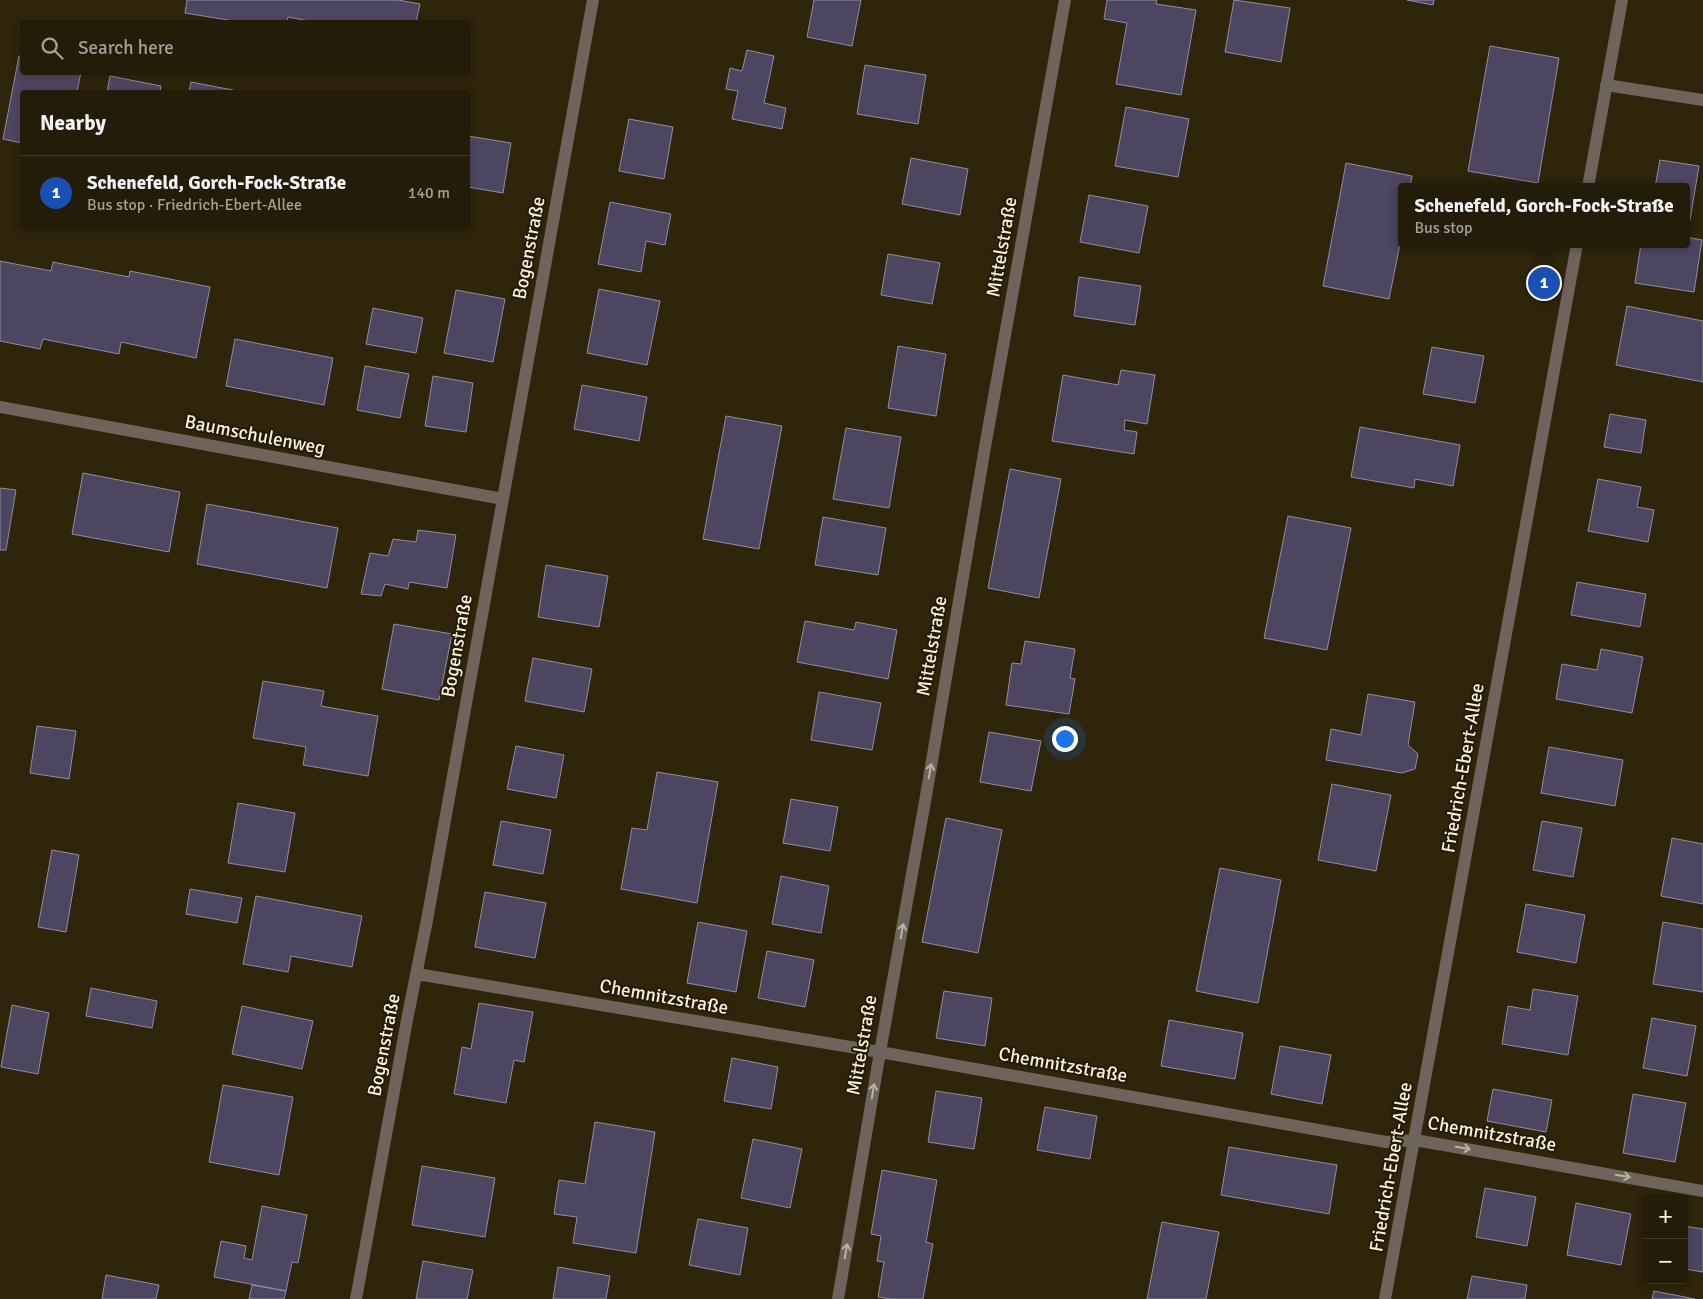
<!DOCTYPE html>
<meta charset="utf-8">
<style>
body{margin:0;font-family:Signika,sans-serif;background:#2a2512;color:#f1f3f6}
.controls{position:absolute;right:15px;bottom:15px;display:grid;overflow:hidden;border-radius:5px;box-shadow:0 2px 8px #0003}
.controls button{width:45px;height:45px;display:grid;place-items:center;padding:0;border:0;border-bottom:1px solid #3f3a29;background:#221c08;color:#f1f3f6;font:25px sans-serif}
.you{position:absolute;left:1064px;top:738px;width:18px;height:18px;margin:-12px;border:4px solid #fff;border-radius:50%;background:#1a73e8;box-shadow:0 0 0 8px #1a73e833}
.badge{display:grid;place-items:center;width:32px;height:32px;border-radius:50%;background:#7bd156;color:#fff;font-size:16px;font-weight:700}
.pin{position:absolute;translate:-50% -50%;border:2px solid #fff;box-shadow:0 1px 5px #0006}
.popup{position:absolute;left:1398px;top:183px;width:292px;height:65px;box-sizing:border-box;display:grid;place-content:center;border-radius:5px;background:#221c08;filter:drop-shadow(0 1px 4px #0005);font-size:16px;white-space:nowrap;color:#a2a19c}
.popup b{font-size:19px;color:#f1f3f6}
.popup::after{content:'';position:absolute;left:50%;top:100%;margin-left:-10px;border:10px solid transparent;border-top-color:#221c08}
.list{margin:0;padding:0;list-style:none}
h2{display:flex;justify-content:space-between;align-items:center;height:65px;margin:0;padding:0 20px;font-size:21px}
h2 small{font-size:16px;font-weight:400;color:#a2a19c}
.list li{display:grid;grid-template-columns:32px 1fr auto;gap:15px;align-items:center;box-sizing:border-box;height:75px;padding:0 20px;border-top:1px solid #3f3a29}
.list b{display:block;font-size:19px;white-space:nowrap}
.list p{margin:0;font-size:16px;white-space:nowrap;color:#a2a19c}
.list em{font-size:16px;font-style:normal;color:#a2a19c}
.icon{flex:none;width:28px;height:28px;fill:none;stroke:currentColor;stroke-width:2;stroke-linecap:round;stroke-linejoin:round}
.map{position:relative;flex:none;width:1703px;height:1299px;overflow:hidden}
.search{position:absolute;background:#221c08;box-shadow:0 2px 8px #0003;left:20px;top:20px;width:450px;height:55px;display:flex;align-items:center;gap:12px;box-sizing:border-box;padding:0 18px;border-radius:5px;color:#a2a19c;font-size:19px}
.panel{position:absolute;background:#221c08;box-shadow:0 2px 8px #0003;left:20px;top:90px;width:450px;height:140px;border-radius:5px}
.map>svg:first-child{display:block}
.building{fill:#4d4660;stroke:#928ba7}
.lines{fill:none;stroke-linecap:round;stroke-linejoin:round}
.minor{stroke:#6f645c;stroke-width:12}
.oneway{stroke:#bab2a6}
.labels{text-anchor:middle;dominant-baseline:central;stroke-width:4;stroke-linejoin:round;paint-order:stroke}
.street-label{font-size:19px;fill:#f7f1e2;stroke:#241b02}
</style>
<div class="map">
<svg width="1703" height="1299" viewBox="0 0 1703 1299">
<rect width="100%" height="100%" fill="#2e250a"/>
<path class="building" d="M187,0h211l22,4 -4,18h-102l-26,-5 -1,5h-47l-55,-9z
M814,0h47l-9,46 -45,-9z
M1107,0h50l-1,4 40,6 -15,85 -65,-11 11,-61 -23,-4z
M1234,0l56,8 -9,54 -56,-10z
M1407,0h27l-1,5z
M1490,46l69,12 -21,125 -70,-12z
M747,50l27,6 -10,47 22,5 -4,21 -50,-10 6,-28 -12,-2 4,-21 12,3z
M19,56h3v16h59l-4,20h-55v51l-19,-4z
M865,65l61,10 -8,49 -61,-10z
M110,76l51,10 -1,6h-53z
M191,82l52,10h-54z
M1126,107l63,12 -11,58 -63,-11z
M629,119l44,8 -9,52 -45,-8z
M468,136l43,7 -8,50 -35,-6z
M911,158l57,11 -8,46 -58,-11z
M1660,160l39,6 -9,54 -4,-1v-32h-31z
M1346,163l66,13 -2,11h-8v47l-13,65 -66,-13z
M1089,195l59,11 -9,47 -59,-11z
M610,202l61,12 -6,31 -19,-4 -5,31 -43,-8z
M1686,237l16,3 -8,52 -59,-9 6,-39h45z
M888,254l52,9 -8,41 -51,-9z
M0,261l51,10 2,-9 76,15 1,-6 80,16 -14,71 -75,-16 -2,12 -76,-15 -3,10 -40,-8z
M1079,277l62,9 -6,39 -61,-9z
M599,289l61,12 -13,64 -60,-12z
M456,290l49,9 -12,63 -49,-9z
M1627,306l76,15v61l-87,-17z
M373,308l50,10 -7,35 -50,-9z
M235,339l98,19 -9,47 -98,-19z
M898,346l48,8 -10,62 -48,-8z
M1432,347l52,9 -9,47 -52,-9z
M365,366l44,8 -9,44 -43,-8z
M1121,370l34,5 -8,49 -22,-4 -1,10 13,2 -3,22 -82,-13 11,-66 55,10z
M433,376l40,7 -7,49 -41,-6z
M582,385l65,12 -8,44 -65,-12z
M1610,414l36,6 -5,33 -37,-6z
M726,416l56,10 -23,123 -56,-10z
M1360,427l100,18 -7,41 -38,-7 -1,9 -63,-11z
M846,428l55,9 -12,71 -56,-9z
M1010,469l51,10 -22,119 -51,-10z
M83,473l97,19 -11,60 -97,-18z
M1598,479l43,8 -4,20 17,3 -6,32 -60,-11z
M0,488l16,2 -10,60h-6z
M207,504l131,24 -11,60 -130,-24z
M1288,516l63,12 -24,122 -63,-12z
M823,517l63,11 -8,47 -63,-10z
M418,530l38,5 -9,53 -38,-6 -1,7 -23,-5 -4,12 -20,-2 9,-41 18,3 5,-17 23,3z
M546,565l62,11 -9,51 -61,-10z
M1577,582l69,12 -6,33 -69,-12z
M805,621l49,9 2,-8 41,8 -9,49 -91,-17z
M394,624l58,10 -13,66 -57,-11z
M1025,641l50,8 -5,29 5,1 -6,35 -63,-9 6,-42 9,1z
M1601,649l42,8 -11,56 -76,-14 6,-35 35,6z
M533,658l59,11 -8,43 -59,-11z
M263,681l61,10 -3,15 57,10 -10,60 -65,-11 3,-18 -53,-9z
M819,692l62,11 -9,47 -61,-10z
M1368,694l47,8 -7,43 10,9 -3,15 -13,4 -76,-13 5,-31 30,6z
M37,726l39,5 -7,48 -39,-6z
M989,732l52,9 -10,50 -51,-9z
M516,746l48,9 -8,43 -49,-9z
M1549,747l74,13 -8,46 -74,-13z
M657,772l61,10 -21,121 -76,-14 11,-61 15,2z
M1332,784l59,11 -15,76 -58,-11z
M791,799l47,8 -8,44 -47,-8z
M238,803l57,10 -10,59 -57,-9z
M946,818l56,12 -24,123 -56,-11z
M501,821l50,9 -8,44 -50,-9z
M1542,821l40,7 -9,49 -40,-7z
M1672,838l31,6v60l-42,-8z
M52,850l27,5 -13,77 -28,-5z
M1220,868l61,12 -23,123 -62,-12z
M781,876l48,10 -8,47 -49,-9z
M190,889l52,9 -5,25 -51,-9z
M485,892l61,11 -11,55 -60,-11z
M256,896l106,20 -10,51 -61,-11 -3,16 -45,-8z
M1526,904l59,11 -9,48 -59,-11z
M698,922l49,9 -11,61 -49,-9z
M1663,922l40,7v63l-50,-8z
M767,951l47,9 -9,47 -47,-9z
M91,988l66,13 -5,27 -66,-12z
M1533,989l45,7 -10,59 -66,-11 6,-38 22,4z
M944,991l48,7 -7,48 -49,-8z
M479,1003l54,9 -9,50 -10,-2 -8,43 -52,-9 8,-47 9,2z
M12,1005l37,8 -11,61 -37,-7z
M242,1006l71,15 -11,48 -70,-15z
M1652,1018l44,8 -9,50 -44,-8z
M1169,1020l74,13 -8,46 -74,-13z
M1280,1046l51,9 -9,49 -51,-10z
M732,1058l46,9 -7,42 -47,-8z
M223,1085l70,12 -14,78 -70,-13z
M1493,1089l59,11 -6,32 -59,-11z
M936,1091l46,7 -8,51 -46,-7z
M1633,1094l53,9 -11,59 -52,-9z
M1045,1107l52,9 -7,43 -53,-9z
M595,1122l60,10 -19,121 -63,-10 4,-26 -23,-3 5,-34 26,4z
M753,1139l49,10 -12,59 -49,-10z
M1229,1147l108,18 -8,49 -108,-19z
M422,1166l73,12 -10,59 -73,-12z
M882,1170l55,10 -11,62 7,2 -10,55h-33l-12,-2 6,-35 -7,-1 4,-25 -10,-2z
M1485,1188l51,9 -9,49 -51,-9z
M1576,1203l55,11 -10,51 -54,-10z
M262,1206l45,9 -9,48 -6,-1 -6,29 -72,-14 7,-36 25,5 -2,12 8,2z
M698,1219l50,9 -8,47 -51,-10z
M1162,1222l57,10 -13,67h-59z
M1684,1226l19,3v43l-19,-3z
M423,1261l50,9 -6,29h-51z
M558,1267l52,9 -4,23h-53z
M106,1275l53,10 -3,14h-54z
M1472,1276l55,9 -2,14h-58z
M252,1285l34,6 -2,8h-35z
M1654,1291l41,8h-43z"/>
<g class="lines">
<path class="minor" d="M1606,85l97,15
M1588,187l34,-187
M0,407l503,92
M417,974l463,78 506,90 29,-2 288,51
M356,1299l51,-279 20,-100 166,-920
M838,1299l42,-247 46,-256 59,-349 80,-447
M1385,1299l192,-1055"/>
</g>
<defs><path id="oneway-shaft" d="M-6 0H5M1.5-3L5.5 0L1.5 3" fill="none" stroke-width="1.6" stroke-linecap="round" stroke-linejoin="round" transform="scale(1.25)"/></defs>
<g class="oneway">
<use href="#oneway-shaft" transform="translate(930 771) rotate(-80)"/>
<use href="#oneway-shaft" transform="translate(902 931) rotate(-80)"/>
<use href="#oneway-shaft" transform="translate(873 1091) rotate(-81)"/>
<use href="#oneway-shaft" transform="translate(1463 1148) rotate(10)"/>
<use href="#oneway-shaft" transform="translate(1623 1176) rotate(10)"/>
<use href="#oneway-shaft" transform="translate(846 1251) rotate(-80)"/>
</g>
<g class="labels">
<g class="street-label">
<text transform="translate(1002 247) rotate(-80)">Mittelstraße</text>
<text transform="translate(529 248) rotate(-79)">Bogenstraße</text>
<text transform="translate(255 435) rotate(11)">Baumschulenweg</text>
<text transform="translate(457 646) rotate(-80)">Bogenstraße</text>
<text transform="translate(932 646) rotate(-80)">Mittelstraße</text>
<text transform="translate(1463 768) rotate(-80)">Friedrich-Ebert-Allee</text>
<text transform="translate(664 997) rotate(10)">Chemnitzstraße</text>
<text transform="translate(384 1045) rotate(-79)">Bogenstraße</text>
<text transform="translate(862 1045) rotate(-80)">Mittelstraße</text>
<text transform="translate(1063 1065) rotate(10)">Chemnitzstraße</text>
<text transform="translate(1492 1134) rotate(10)">Chemnitzstraße</text>
<text transform="translate(1391 1167) rotate(-80)">Friedrich-Ebert-Allee</text>
</g>
</g>
</svg>
<div class="controls">
<button>+</button>
<button>−</button>
</div>
<div class="you"></div>
<div class="pin badge" style="left:1544px;top:283px;background:#1a4fb4">1</div>
<div class="popup"><b>Schenefeld, Gorch-Fock-Straße</b>Bus stop</div>
<div class="search"><svg class="icon" aria-label="search" viewBox="0 0 24 24"><circle cx="10" cy="10" r="6"/><path d="M15 15l6 6"/></svg>Search here</div>
<section class="panel">
<h2>Nearby<small></small></h2>
<ul class="list">
<li><span class="badge" style="background:#1a4fb4">1</span><div><b>Schenefeld, Gorch-Fock-Straße</b><p>Bus stop · Friedrich-Ebert-Allee</p></div><em>140 m</em></li>
</ul>
</section>
</div>
